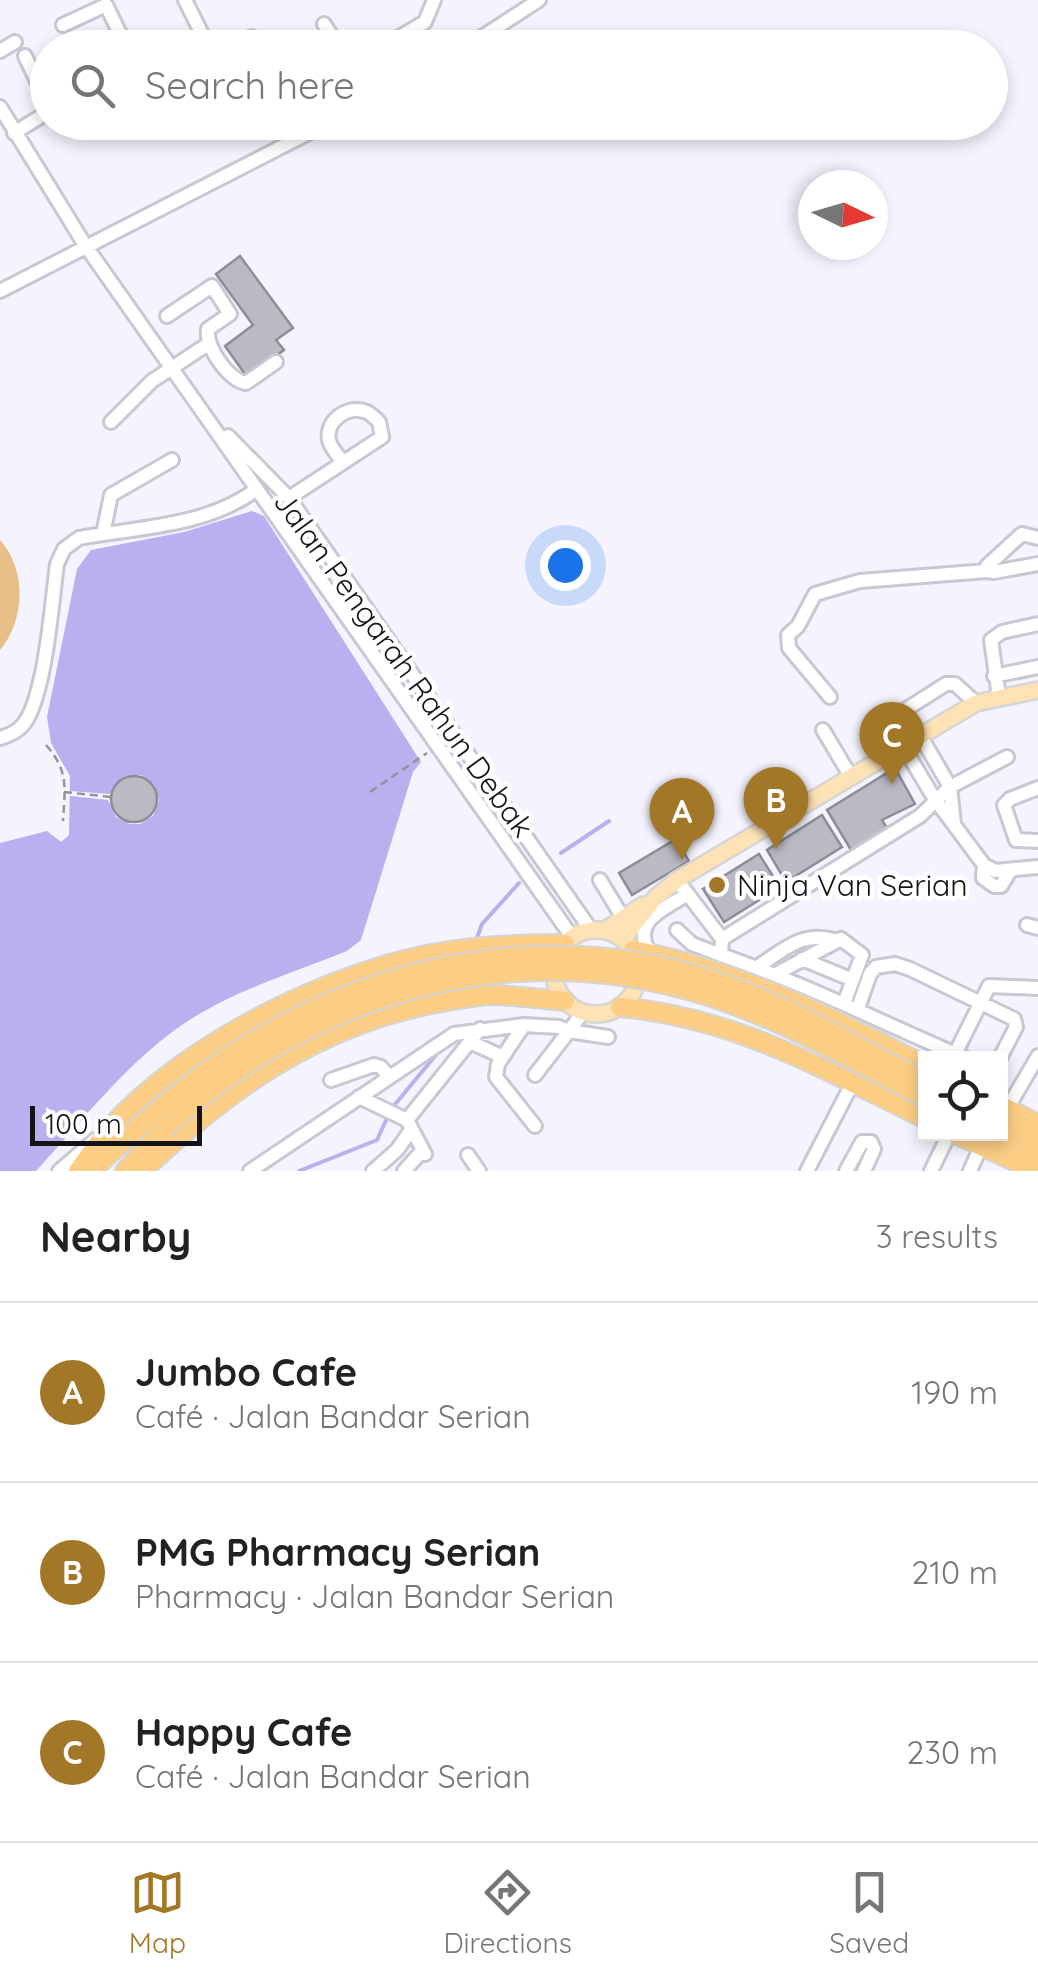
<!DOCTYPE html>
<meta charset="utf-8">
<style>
body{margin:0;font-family:Quicksand,sans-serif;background:#f2f2f2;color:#222}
.controls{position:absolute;right:30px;bottom:30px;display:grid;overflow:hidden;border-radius:0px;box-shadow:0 5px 15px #0003}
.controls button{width:90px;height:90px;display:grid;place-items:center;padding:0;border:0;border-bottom:2px solid #e0e0e0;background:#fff;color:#222;font:50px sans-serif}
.compass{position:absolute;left:798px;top:170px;width:90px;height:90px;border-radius:50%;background:#fff;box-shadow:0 5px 15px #0003;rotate:95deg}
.scale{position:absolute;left:30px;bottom:25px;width:172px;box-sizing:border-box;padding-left:10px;border:5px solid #141417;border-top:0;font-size:28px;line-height:35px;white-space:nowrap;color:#141417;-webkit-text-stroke:8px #fff;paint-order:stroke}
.you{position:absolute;left:565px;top:565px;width:35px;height:35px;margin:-25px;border:8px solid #fff;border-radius:50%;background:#1a73e8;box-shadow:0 0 0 15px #1a73e833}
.badge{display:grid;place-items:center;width:65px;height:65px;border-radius:50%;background:#a37728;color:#fff;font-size:32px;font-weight:700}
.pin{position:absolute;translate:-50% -82px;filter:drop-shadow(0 2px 5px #0008)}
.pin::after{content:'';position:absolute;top:52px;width:35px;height:30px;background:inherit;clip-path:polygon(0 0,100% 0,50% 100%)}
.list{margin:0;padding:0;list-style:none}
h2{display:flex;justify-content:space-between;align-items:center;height:130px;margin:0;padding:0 40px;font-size:42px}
h2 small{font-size:32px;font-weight:400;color:#767676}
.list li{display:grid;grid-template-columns:65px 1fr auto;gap:30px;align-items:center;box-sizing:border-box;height:180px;padding:0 40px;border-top:2px solid #e0e0e0}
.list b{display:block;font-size:38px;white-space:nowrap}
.list p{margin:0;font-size:32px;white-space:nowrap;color:#767676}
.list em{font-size:32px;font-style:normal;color:#767676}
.icon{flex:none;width:55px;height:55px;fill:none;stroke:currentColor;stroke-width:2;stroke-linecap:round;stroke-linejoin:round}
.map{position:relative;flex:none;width:1038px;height:1171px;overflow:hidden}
.search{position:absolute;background:#fff;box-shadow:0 5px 15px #0003;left:30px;right:30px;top:30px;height:110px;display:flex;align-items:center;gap:25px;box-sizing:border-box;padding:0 35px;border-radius:55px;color:#767676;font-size:38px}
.sheet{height:670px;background:#fff}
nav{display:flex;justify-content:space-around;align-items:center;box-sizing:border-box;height:140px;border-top:2px solid #e0e0e0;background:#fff;font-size:28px;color:#767676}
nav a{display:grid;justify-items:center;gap:5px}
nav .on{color:#a37728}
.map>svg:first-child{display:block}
.green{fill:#e6c086}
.water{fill:#b9b0ef}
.pier{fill:#f5f4fe}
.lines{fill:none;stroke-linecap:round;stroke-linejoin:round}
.stream{stroke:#b9b0ef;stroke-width:4}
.building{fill:#bbbac4;stroke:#8e8d97;stroke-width:2.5}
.minor-casing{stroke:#c9c8d2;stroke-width:18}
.major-casing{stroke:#d5d5d5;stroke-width:20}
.highway-casing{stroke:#d5d5d5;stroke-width:22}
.path{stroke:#94939a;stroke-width:2.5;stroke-dasharray:8 5;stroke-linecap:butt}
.minor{stroke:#fff;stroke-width:12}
.major{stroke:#fde2b6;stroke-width:15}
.highway{stroke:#fcce85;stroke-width:18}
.highway-bridge-casing{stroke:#d5d5d5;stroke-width:22;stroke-linecap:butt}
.highway-bridge{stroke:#fcce85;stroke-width:18}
.poi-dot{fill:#a37728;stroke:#fff;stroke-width:4}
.labels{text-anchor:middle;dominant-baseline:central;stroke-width:9;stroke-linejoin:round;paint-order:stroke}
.street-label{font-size:30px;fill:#141417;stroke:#fff}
.poi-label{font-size:30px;fill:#141417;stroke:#fff;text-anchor:start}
</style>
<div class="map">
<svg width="1038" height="1171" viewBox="0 0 1038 1171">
<rect width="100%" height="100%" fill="#f5f4fe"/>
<path class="green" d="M0,540c27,30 25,80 0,110z"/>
<path class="water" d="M252,511l12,5 157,246 -8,10 -52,168 -14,11c-52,21 -109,38 -156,68 -61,39 -107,100 -155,152h-36v-328l47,-12 14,11 8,-7 1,-59 -19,-33 -4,-26 30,-148 14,-19 93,-18z"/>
<path class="pier" d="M141,775l13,10 5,15 -6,16 -13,8h-10l-14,-7 -8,-17 -38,-4v-5l39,3 16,-18z"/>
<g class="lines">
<path class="stream" d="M561,853l48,-32
M477,938l5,-14 37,-41
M392,1108l48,-58
M299,1171l78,-31 11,-24"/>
</g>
<path class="building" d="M240,256l53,72 -17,12 8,10 -37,27 -22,-31 28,-21 -37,-51z
M895,768l20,36 -33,16 5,8 -36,22 -24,-40z
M111 799a23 23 0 1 1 46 0a23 23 0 1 1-46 0Z
M822,815l20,32 -56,35 -19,-32z
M676,839l13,22 -57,34 -13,-22z
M759,854l21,33 -56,35 -21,-33z"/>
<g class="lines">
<defs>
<path id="minor" d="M185,0l24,48
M324,24l16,24
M63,25l43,-20 21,43
M234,48l18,-11
M381,48l44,-26 9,-22
M465,48l74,-48
M0,51l15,-9
M25,56l23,48
M0,107l85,138 487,692
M14,133l34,-21
M0,291l330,-169
M167,316l45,-30 18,28 -22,15c-3,18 21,52 38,54l30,-21
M111,422l41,-41 56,-37
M228,436l61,62 302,432
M289,498l93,-61 -3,-15c-1,-2 -10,-9 -12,-10 -18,-8 -42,8 -38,28 1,7 9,15 13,21
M103,534l8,-39 61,-35
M1038,538l-16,-4 -35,32v5l7,1 44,-8
M994,676l44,-9
M830,697l-41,-49 -1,-13 10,-9 17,-32 45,-13 127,-10
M999,697l-8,-57 11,-8 36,-8
M823,730l28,47
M920,735l30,52 4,37
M0,738c7,-2 15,-5 21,-11 24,-23 31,-127 36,-163l7,-15 15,-11c60,-11 127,-11 178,-49
M911,740l-6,-30 41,-26h9l21,19
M903,746l31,52 50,67 11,6 43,-4
M1038,788l-28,11 -6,6 12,35 22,1
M984,865l-1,13 11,8h7l9,-15
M600,880l23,38
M677,880l45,59 -1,16c85,29 162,68 244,103
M1027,925l11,3
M677,930l15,14 29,11
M722,939l198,-123 30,-29 57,-30
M650,953c-20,-32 13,-43 36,-58
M802,959l51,21
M757,967c27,-17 44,-36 77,-27
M776,974l65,-35 21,16 -17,46
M858,1008l12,-34 6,-7 19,-3 15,5 104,50 2,8 -16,31
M524,1025l-26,39 -2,13 39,49
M470,1042l33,15
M953,1058l36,-72 49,2
M535,1075l34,-44 39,6
M331,1080l43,-15 7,2 7,9
M359,1097l48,23
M1007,1109l31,-53
M425,1154l-18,-34 73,-91
M468,1155l11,16
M59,1171l36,-31
M250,1171l204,-137 70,-9 35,2 10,4 14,-19
M373,1171l24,-21 14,-20
M404,1171l19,-21
M807,1171l45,-87
M846,1171l16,-29h9l3,7 -10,22
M931,1171l18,-37
M970,1171l11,-25"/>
<path id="major" d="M554 972a42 42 0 1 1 84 0a42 42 0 1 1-84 0Z
M605,930l38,-25
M623,939l32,-41 22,-18 299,-177 62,-13"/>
<path id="highway" d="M633,950c105,20 198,67 293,116
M620,1007c117,11 202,62 306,112
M1000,1105l38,19
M1000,1120l38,18
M955,1134l81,37
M994,1134l44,21
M78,1171c10,-14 21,-29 32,-43 75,-85 228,-161 340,-177 38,-6 76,-7 115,-7
M91,1171l59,-54
M125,1171l38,-41
M142,1171c87,-82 174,-145 294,-168 19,-3 40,-8 60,-8 23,1 46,4 69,6"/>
</defs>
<use href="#minor" class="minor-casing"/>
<use href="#major" class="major-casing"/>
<use href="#highway" class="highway-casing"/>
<path class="path" d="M46,745c23,26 19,43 17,76
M64,792l47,5
M370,792l57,-39"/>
<use href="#minor" class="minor"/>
<use href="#major" class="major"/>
<use href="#highway" class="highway"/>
<defs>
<path id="highway-bridge" d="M150,1117c155,-140 376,-204 578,-132 68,25 133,63 198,97
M163,1130c147,-136 347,-196 542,-135 77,24 149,66 221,103"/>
</defs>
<use href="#highway-bridge" class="highway-bridge-casing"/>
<use href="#highway-bridge" class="highway-bridge"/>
</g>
<circle class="poi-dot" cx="717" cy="885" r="10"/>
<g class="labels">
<g class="street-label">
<text transform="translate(404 664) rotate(54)">Jalan Pengarah Rahun Debak</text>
</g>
<g class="poi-label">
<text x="737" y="885">Ninja Van Serian</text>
</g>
</g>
</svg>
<div class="controls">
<button><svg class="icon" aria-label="locate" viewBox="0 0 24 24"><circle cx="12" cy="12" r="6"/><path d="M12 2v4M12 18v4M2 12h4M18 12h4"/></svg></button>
</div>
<svg class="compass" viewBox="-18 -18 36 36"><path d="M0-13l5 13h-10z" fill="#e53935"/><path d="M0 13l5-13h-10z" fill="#767676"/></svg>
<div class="scale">100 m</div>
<div class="you"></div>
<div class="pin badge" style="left:682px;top:860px">A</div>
<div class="pin badge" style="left:776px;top:849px">B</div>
<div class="pin badge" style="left:892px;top:784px">C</div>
<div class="search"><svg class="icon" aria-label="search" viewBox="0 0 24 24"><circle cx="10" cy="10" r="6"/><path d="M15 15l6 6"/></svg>Search here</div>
</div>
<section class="sheet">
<h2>Nearby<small>3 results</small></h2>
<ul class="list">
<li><span class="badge">A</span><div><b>Jumbo Cafe</b><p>Café · Jalan Bandar Serian</p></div><em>190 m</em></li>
<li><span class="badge">B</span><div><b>PMG Pharmacy Serian</b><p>Pharmacy · Jalan Bandar Serian</p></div><em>210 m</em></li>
<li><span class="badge">C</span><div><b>Happy Cafe</b><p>Café · Jalan Bandar Serian</p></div><em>230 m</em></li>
</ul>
</section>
<nav>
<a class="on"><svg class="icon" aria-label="map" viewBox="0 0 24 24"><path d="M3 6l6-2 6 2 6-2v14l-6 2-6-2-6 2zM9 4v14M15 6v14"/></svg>Map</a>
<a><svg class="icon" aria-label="directions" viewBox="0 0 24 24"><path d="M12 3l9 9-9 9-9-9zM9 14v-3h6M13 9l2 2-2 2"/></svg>Directions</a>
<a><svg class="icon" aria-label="saved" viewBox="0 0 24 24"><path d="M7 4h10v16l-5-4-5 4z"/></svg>Saved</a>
</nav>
